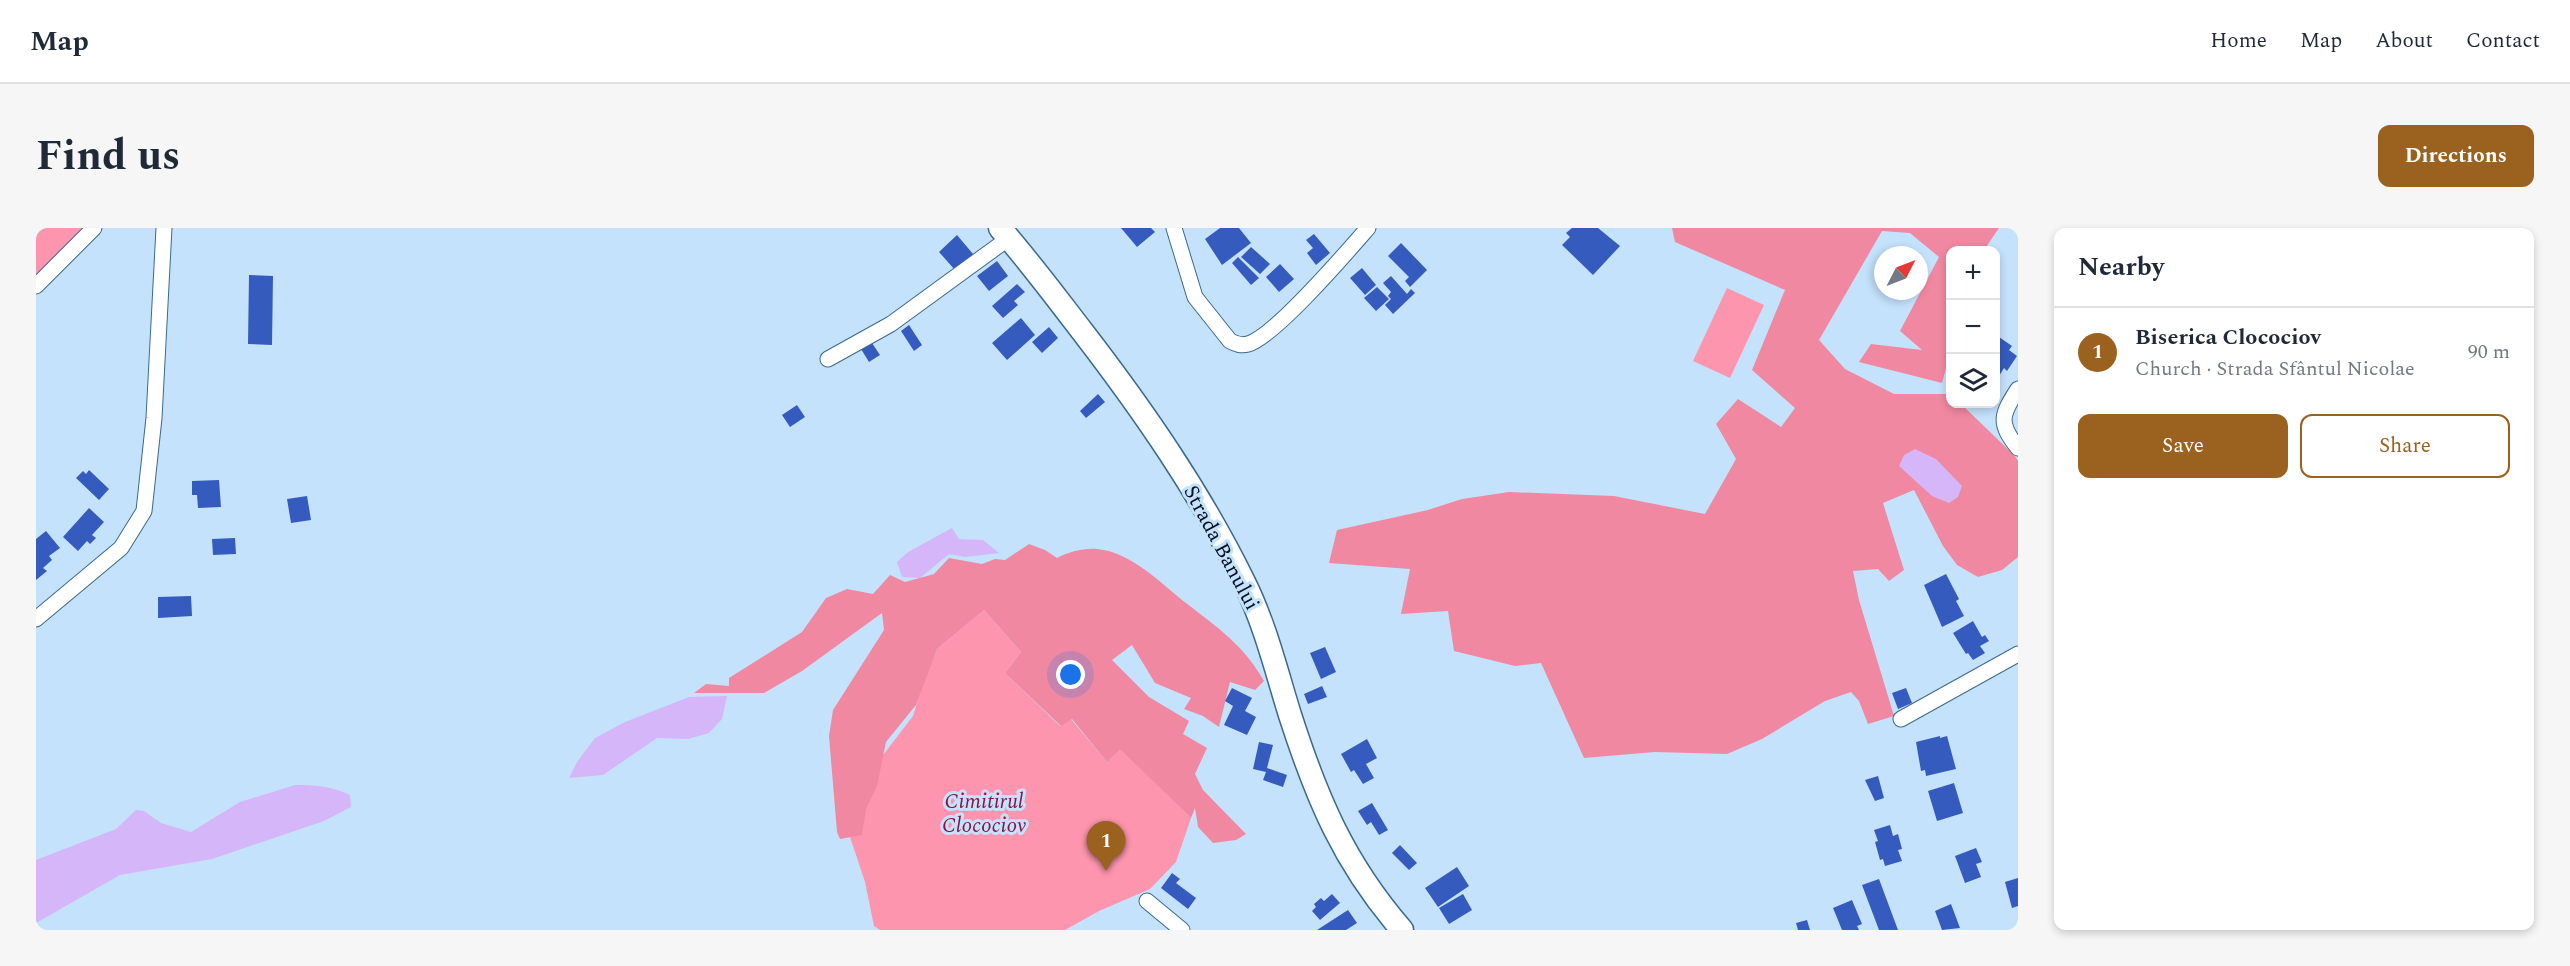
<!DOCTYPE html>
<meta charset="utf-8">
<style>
body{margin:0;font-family:Spectral,serif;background:#f6f6f7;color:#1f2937}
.controls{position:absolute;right:18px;top:18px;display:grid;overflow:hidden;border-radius:12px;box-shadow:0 3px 9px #0003}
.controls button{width:54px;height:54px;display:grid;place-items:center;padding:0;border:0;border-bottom:2px solid #e0e1e3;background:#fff;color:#1f2937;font:30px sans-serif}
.compass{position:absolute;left:1838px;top:18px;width:54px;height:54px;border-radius:50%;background:#fff;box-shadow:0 3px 9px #0003;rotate:48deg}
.you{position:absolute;left:1035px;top:447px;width:21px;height:21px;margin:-15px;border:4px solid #fff;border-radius:50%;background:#1a73e8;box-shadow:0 0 0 9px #1a73e833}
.badge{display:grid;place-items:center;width:39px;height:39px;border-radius:50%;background:#9a611f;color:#fff;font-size:20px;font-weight:700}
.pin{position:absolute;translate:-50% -50px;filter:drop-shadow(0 2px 3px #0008)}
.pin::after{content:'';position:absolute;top:32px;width:21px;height:18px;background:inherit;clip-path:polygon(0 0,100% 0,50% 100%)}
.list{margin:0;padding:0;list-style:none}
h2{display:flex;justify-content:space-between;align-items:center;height:78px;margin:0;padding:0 24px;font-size:26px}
h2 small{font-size:20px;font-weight:400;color:#747a83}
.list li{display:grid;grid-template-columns:39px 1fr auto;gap:18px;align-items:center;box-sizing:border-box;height:90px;padding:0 24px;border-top:2px solid #e0e1e3}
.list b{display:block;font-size:22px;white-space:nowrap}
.list p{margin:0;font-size:20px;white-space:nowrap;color:#747a83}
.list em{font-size:20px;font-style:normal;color:#747a83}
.actions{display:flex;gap:12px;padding:18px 24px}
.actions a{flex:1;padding:14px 0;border:2px solid #9a611f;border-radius:12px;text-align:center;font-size:21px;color:#9a611f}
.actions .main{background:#9a611f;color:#fff}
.icon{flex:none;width:33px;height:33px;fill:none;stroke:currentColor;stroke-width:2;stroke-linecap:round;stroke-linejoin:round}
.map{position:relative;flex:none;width:1982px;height:702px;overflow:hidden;border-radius:12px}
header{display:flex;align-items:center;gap:36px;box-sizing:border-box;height:84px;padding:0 30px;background:#fff;border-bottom:2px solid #e0e1e3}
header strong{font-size:28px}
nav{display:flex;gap:33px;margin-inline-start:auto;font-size:21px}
.intro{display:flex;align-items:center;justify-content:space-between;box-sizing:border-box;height:144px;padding:0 36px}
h1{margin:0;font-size:42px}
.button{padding:15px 27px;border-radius:12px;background:#9a611f;color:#fff;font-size:21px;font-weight:700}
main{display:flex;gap:36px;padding:0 36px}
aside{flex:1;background:#fff;border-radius:12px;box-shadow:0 3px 9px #0003}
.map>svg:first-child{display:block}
.green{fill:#fd95ae}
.forest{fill:#f188a1}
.water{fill:#d5b6f9}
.building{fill:#355bbf}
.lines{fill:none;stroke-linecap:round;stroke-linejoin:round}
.street-casing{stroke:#3a6990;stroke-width:17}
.secondary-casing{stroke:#3a6990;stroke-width:25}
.street{stroke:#fff;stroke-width:15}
.secondary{stroke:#fff;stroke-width:22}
.labels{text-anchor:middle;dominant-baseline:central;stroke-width:6;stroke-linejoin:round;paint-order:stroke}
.street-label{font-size:21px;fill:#000f1e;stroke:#c4e2fc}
.park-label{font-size:21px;font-style:italic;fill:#8c1542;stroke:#c4e2fc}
</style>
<header>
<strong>Map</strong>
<nav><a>Home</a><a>Map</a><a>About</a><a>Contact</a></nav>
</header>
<div class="intro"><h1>Find us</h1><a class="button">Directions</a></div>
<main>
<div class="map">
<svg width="1982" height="702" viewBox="0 0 1982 702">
<rect width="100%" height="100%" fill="#c4e2fc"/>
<path class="green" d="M0,0h63l-63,63z
M1691,60l37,17 -34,73 -37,-17z
M948,382l37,42 -16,21 55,53 11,-7 36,43 13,-14 71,70 -15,44 -26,27 -51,22 -34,19h-185l-6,-4 -9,-44 -21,-63 36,-60 33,-43 11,-36 13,-31z"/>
<path class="forest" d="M1636,0h327l-15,22h-34v103l-8,30 -83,-21 12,-18 51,6 -22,-19 39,-74 -29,-24 -28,-2 -63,109 26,29 49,25h56v10h11l54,52 3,5v96l-16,13 -24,7 -21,-12 -14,-19 -29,-56 -31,13 21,67 -15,11 -11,-12 -25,2 6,29 35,116 -26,8 -9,-23 -8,-9 -26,9 -63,38 -35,15 -72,-2 -71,6 -43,-95 -26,3 -61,-15 -6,-40 -47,3 9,-45 -81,-6 8,-33 91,-20 34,-11 47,-7 105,4 91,18 31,-55 -20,-35 22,-25 43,28 14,-19 -43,-38 33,-80 -110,-48z
M993,316l16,6 12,8c11,-6 27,-10 40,-9 29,2 58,28 79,46 34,28 65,45 88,86l-9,9 -25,-8 -11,45 -16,-11 -19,-7 7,-11 -36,-15 -23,-38 -20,15 37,37 40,24 -6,13 24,14 -12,26 8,16 43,44 -10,6 -23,3 -15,-16 -3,-19 -4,10 -71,-69 -13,13 -35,-43 -11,7 -56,-53 16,-21 -37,-42 -47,39 -21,56 -30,37 -9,44 -11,23 -4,26 -22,4 -3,-7 -8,-96 4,-26 51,-80 -2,-17 -80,58 -38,22h-70l12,-9 23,2v-8l73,-46 24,-34 21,-9 26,5 17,-19 15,7 29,-8 15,-16 33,6 13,-5 10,1z"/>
<path class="water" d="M1879,221l21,10 26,27 -4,11 -9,6 -17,-7 -33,-30 5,-11z
M916,300l7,11 24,1 16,13 -34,4 -16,-3 -29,24 -18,-1 -5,-15 11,-10z
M691,468l-5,23 -13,14 -21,6 -31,-1 -54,37 -34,3 8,-16 18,-24 30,-16 64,-25z
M259,557c20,0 37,1 55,10l1,12 -27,14 -112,38 -92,16 -84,48v-63l80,-31 20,-19 8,1 17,12 30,9 49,-30z"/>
<path class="building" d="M1085,0h30l4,4 -18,15z
M1184,0h19l12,15 -29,22 -17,-26z
M1536,0h26l22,18 -27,29 -31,-30 8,-8 -4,-4z
M1278,6l16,19 -14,12 -9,-12 6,-5 -7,-8z
M921,7l16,19 -18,16 -16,-18z
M1365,15l26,27 -17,17 -5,-6 4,-4 -21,-21z
M1215,19l19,17 -10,10 -19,-17z
M1202,29l21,21 -8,7 -19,-22z
M961,33l11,15 -19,15 -12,-15z
M1244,36l14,15 -15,13 -13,-15z
M1326,40l14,17 -11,10 -15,-17z
M213,47l24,1 -1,69 -24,-1z
M1355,48l16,18 4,-5 4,4 -22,21 -8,-9 6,-6 -3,-3 3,-4 -8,-9z
M981,56l8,8 -11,9 4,4 -15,13 -11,-12z
M1341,59l12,12 -13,12 -12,-13z
M985,90l14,17 -28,25 -15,-17z
M873,97l13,20 -8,6 -13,-20z
M1013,99l9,11 -16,15 -10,-11z
M1963,109l13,9 -3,4 8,6 -10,15 -3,-3 -5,8 -3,-2v-32z
M836,115l8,12 -11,7 -8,-13z
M1062,166l7,8 -19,16 -6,-7z
M761,177l8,12 -15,10 -8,-12z
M53,242l20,19 -10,11 -23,-22 7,-7 3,3z
M183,252l2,27 -23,1 -1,-13h-5v-14z
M271,268l4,24 -20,3 -4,-24z
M53,280l15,14 -12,13 4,3 -6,6 -3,-3 -9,10 -15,-14z
M10,303l14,17 -11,8 3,4 -9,8 4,3 -11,9v-41z
M199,310l1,16 -23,1 -1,-16z
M1910,346l13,25 -3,2 8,15 -22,11 -18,-42z
M155,368l1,20 -34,2v-21z
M1937,393l9,16 3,-2 4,6 -9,5 5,7 -12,7 -5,-7 -2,1 -13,-21z
M1289,419l11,25 -15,7 -11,-26z
M1286,458l5,11 -19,7 -4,-10z
M1196,460l20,10 -7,13 11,6 -9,18 -23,-10 9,-19 -8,-5z
M1870,460l6,15 -14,6 -6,-16z
M1904,508v2l7,-2 9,33 -30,7 -1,-6 -4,1 -5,-29z
M1331,511l10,19 -11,6 8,14 -11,6 -9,-14 -3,2 -10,-18z
M1223,514l14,3 -6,23 20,7 -4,12 -20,-7 3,-8 -13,-3z
M1842,548l6,22 -9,3 -10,-21z
M1918,555l9,30 -26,8 -9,-30z
M1336,575l16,27 -9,5 -8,-13 -4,3 -9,-14z
M1854,597l3,11 5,-2 4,15 -4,1 4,11 -17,5 -2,-7 -3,1 -5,-18 3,-1 -4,-11z
M1364,617l17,18 -8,7 -17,-17z
M1940,620l6,14 -6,2 5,13 -16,6 -10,-27z
M1421,639l12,19 -31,21 -13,-19z
M1136,645l8,6 -4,4 20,15 -8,11 -27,-21z
M1982,650v28l-6,2 -7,-26z
M1843,651l19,51h-19l-17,-45z
M1296,666l8,9 -20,17 -8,-9 4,-4 -2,-3 7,-6 3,3z
M1427,666l9,16 -23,14 -10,-16z
M1816,672l10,24 -5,2 2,4h-17l-9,-22z
M1915,676l9,24 -18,2 -7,-19z
M1312,682l9,13 -11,7h-29z
M1771,692l3,10h-12l-2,-7z"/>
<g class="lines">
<defs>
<path id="street" d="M1138,0l21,69 35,44c6,3 11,5 18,3 26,-7 99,-92 120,-116
M0,58l58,-58
M792,131l63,-35 118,-86
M1982,161c-17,26 -20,34 0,59
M0,391l85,-71 23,-37 10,-93 10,-190
M1865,491l117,-65
M1111,673l35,29"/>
<path id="secondary" d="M964,0c29,33 55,68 82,103 60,78 118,161 162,251 21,42 32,88 46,133 27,84 54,148 112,215"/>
</defs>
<use href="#street" class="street-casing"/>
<use href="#secondary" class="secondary-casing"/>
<use href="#street" class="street"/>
<use href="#secondary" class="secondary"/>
</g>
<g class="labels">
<g class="street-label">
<text transform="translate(1185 320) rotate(62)">Strada Banului</text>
</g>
<g class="park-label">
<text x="948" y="574">Cimitirul<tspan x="948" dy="24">Clocociov</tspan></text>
</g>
</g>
</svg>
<div class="controls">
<button>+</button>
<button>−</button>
<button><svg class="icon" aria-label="layers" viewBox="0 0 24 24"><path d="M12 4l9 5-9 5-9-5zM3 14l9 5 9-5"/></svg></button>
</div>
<svg class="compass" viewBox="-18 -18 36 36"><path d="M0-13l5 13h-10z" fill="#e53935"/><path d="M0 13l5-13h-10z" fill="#747a83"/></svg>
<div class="you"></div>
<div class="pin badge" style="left:1070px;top:643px">1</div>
</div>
<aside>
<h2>Nearby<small></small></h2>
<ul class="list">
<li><span class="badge">1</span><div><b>Biserica Clocociov</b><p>Church · Strada Sfântul Nicolae</p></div><em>90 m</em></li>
</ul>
<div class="actions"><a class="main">Save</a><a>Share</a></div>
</aside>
</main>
